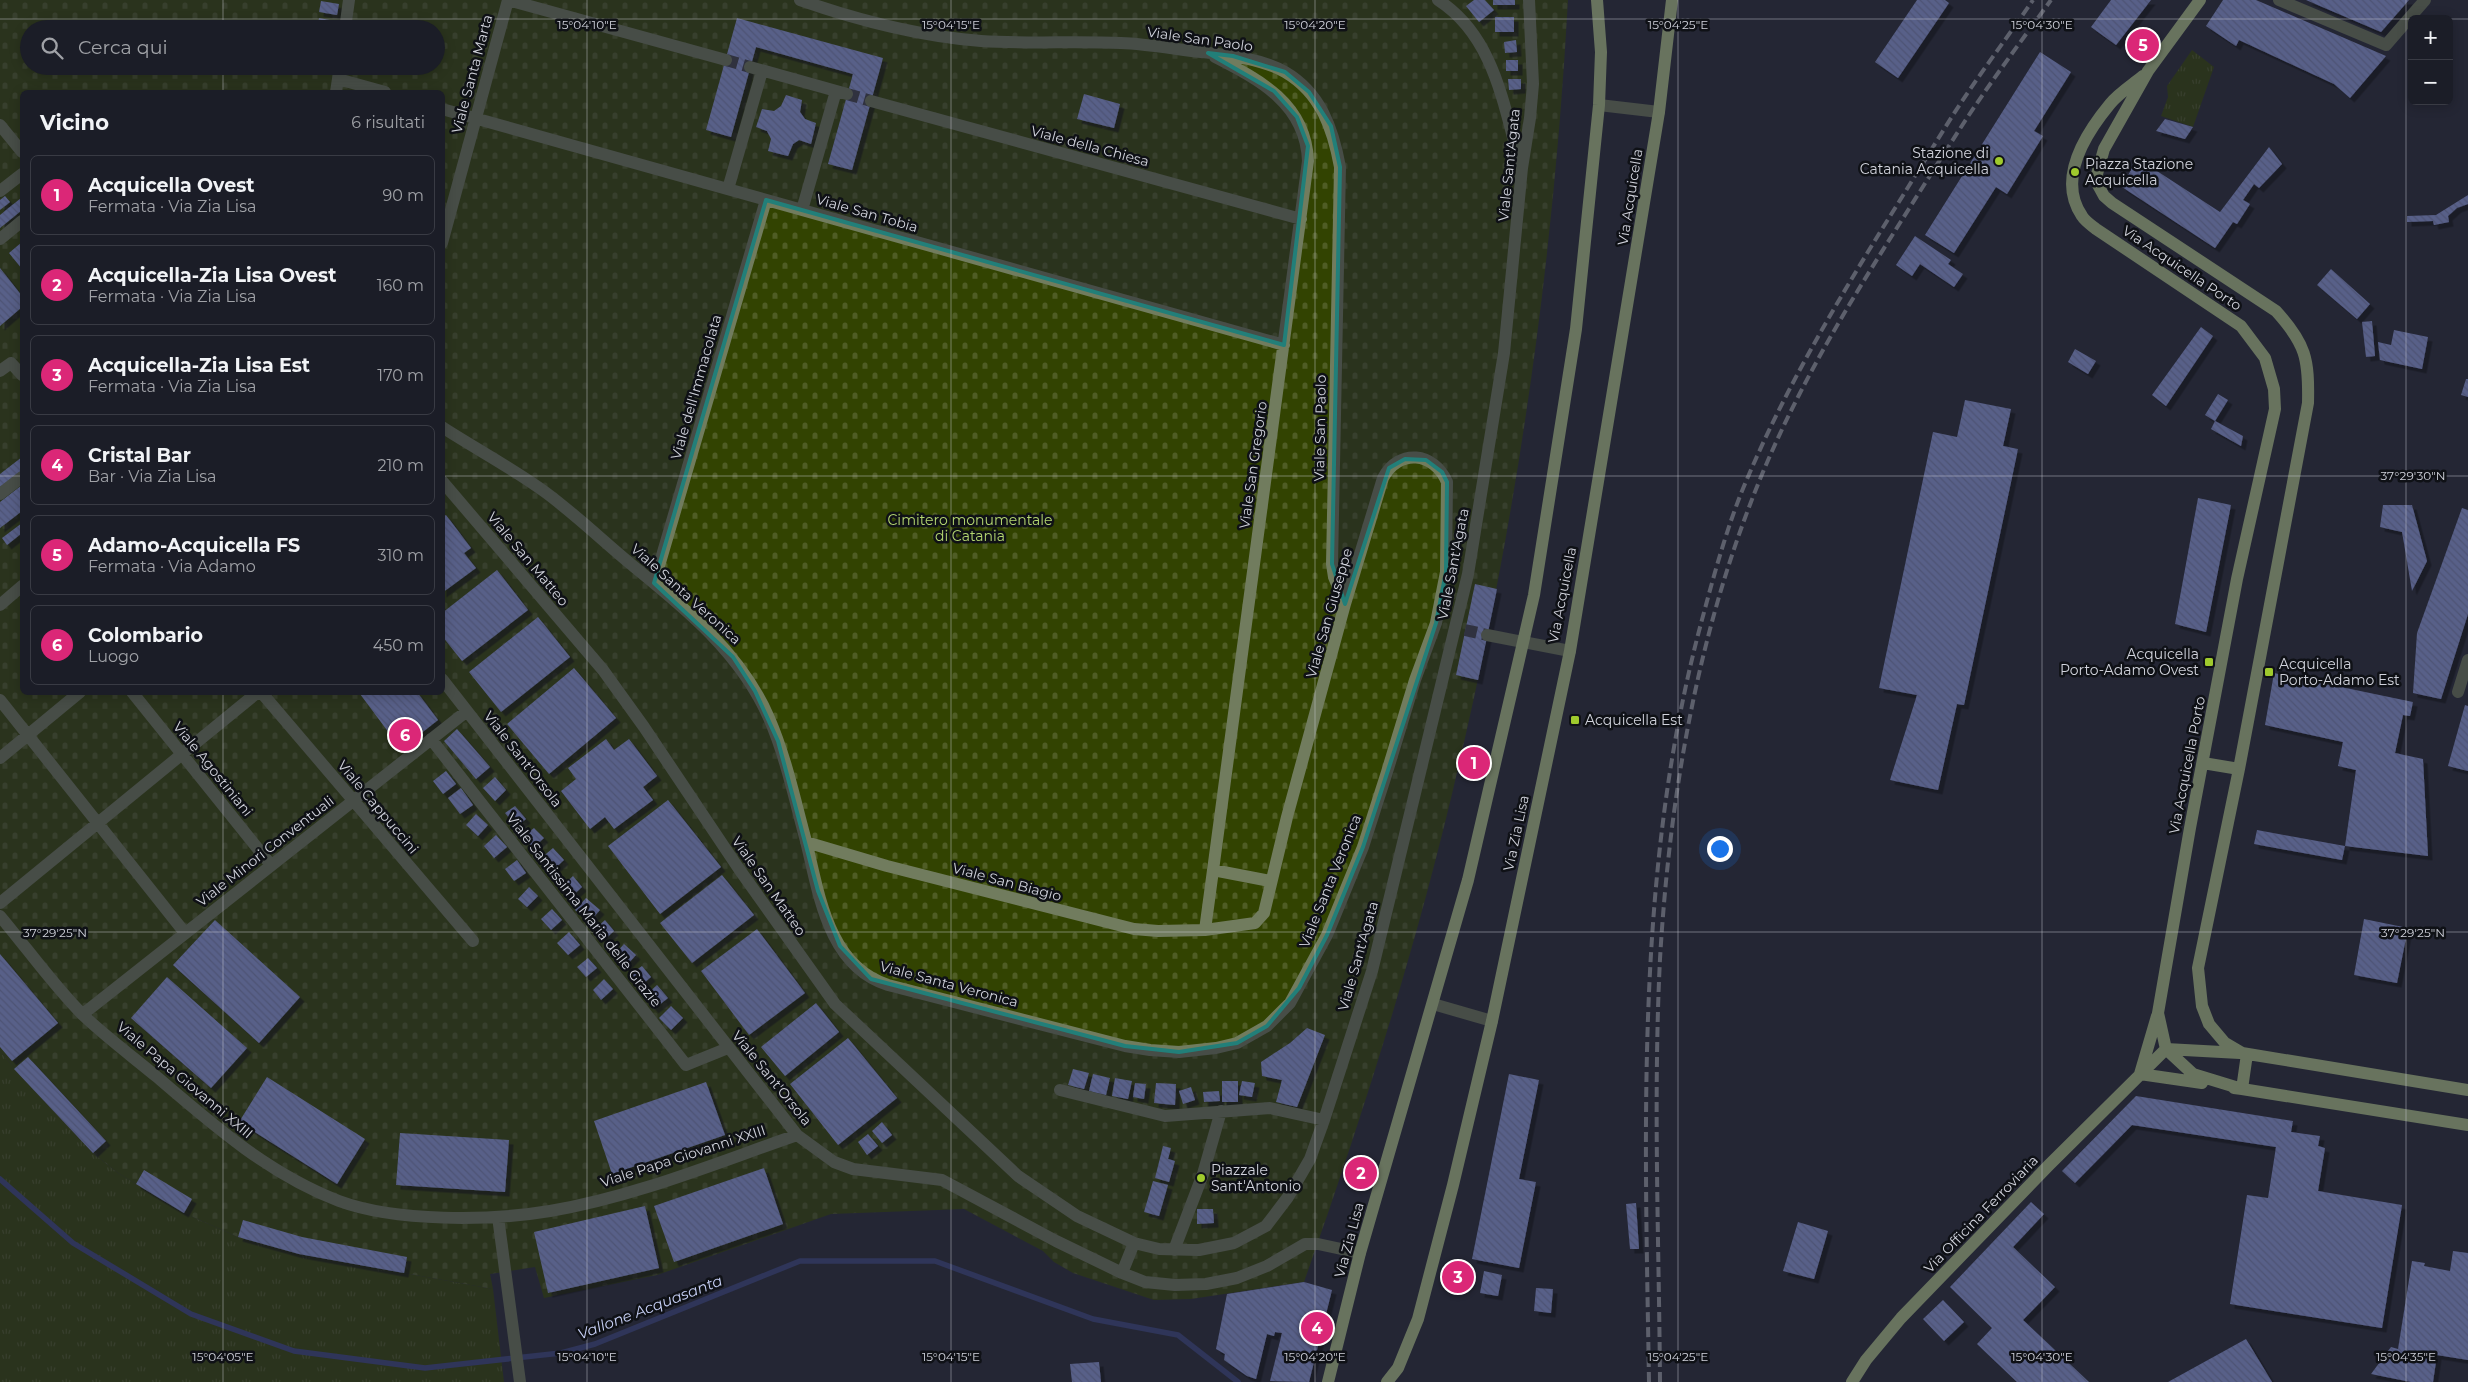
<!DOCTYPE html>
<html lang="it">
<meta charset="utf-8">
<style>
body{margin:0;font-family:Montserrat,sans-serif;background:#282a33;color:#f1f3f6}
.controls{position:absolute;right:15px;top:15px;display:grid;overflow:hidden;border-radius:8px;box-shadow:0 2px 12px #0003}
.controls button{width:45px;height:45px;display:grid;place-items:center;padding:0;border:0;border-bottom:1px solid #393b44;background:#1b1d27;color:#f1f3f6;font:25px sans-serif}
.you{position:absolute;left:1719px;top:848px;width:18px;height:18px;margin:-12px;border:4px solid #fff;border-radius:50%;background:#1a73e8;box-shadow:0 0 0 8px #1a73e833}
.badge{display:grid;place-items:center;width:32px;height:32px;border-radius:50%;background:#db2777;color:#fff;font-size:16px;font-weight:700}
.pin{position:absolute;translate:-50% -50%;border:2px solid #fff;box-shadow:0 1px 5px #0006}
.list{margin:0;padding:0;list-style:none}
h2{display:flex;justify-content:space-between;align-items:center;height:65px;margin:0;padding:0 20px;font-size:21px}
h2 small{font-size:16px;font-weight:400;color:#a0a2a7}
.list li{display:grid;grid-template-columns:32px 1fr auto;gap:15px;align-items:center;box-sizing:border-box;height:80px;margin:0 10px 10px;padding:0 10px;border:1px solid #393b44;border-radius:8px}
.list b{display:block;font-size:19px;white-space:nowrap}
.list p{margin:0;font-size:16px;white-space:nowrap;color:#a0a2a7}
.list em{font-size:16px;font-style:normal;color:#a0a2a7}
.icon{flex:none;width:28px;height:28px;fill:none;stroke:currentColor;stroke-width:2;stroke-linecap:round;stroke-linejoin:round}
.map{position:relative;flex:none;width:2468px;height:1382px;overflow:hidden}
.search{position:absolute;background:#1b1d27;box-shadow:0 2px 12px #0003;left:20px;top:20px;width:425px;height:55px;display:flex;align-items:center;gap:12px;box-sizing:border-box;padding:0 18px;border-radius:28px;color:#a0a2a7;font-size:19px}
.panel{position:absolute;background:#1b1d27;box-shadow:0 2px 12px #0003;left:20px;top:90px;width:425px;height:605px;border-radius:8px}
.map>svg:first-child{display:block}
.grass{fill:url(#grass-tufts)}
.cemetery{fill:url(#cemetery-stones);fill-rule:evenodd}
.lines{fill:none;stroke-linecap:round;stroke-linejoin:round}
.stream{stroke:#3c4786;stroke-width:5.5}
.building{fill:url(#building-back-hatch);filter:url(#shadow)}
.minor-tunnel{stroke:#3e414d;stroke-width:12;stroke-dasharray:12 6;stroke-linecap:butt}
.minor{stroke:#717c5e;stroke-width:12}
.major{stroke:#bad191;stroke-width:12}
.rail{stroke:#a3a6b0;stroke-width:4;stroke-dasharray:10 5;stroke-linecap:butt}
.marked{fill:none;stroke:#227f79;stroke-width:4;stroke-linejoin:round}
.ticks{fill:none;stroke:#d1d3dc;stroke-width:1;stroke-opacity:0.45}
.poi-dot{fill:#9fca2d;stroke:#0f1116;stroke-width:2}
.labels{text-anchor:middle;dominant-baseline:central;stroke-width:5;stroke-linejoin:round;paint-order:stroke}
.street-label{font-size:14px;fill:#d1d3dc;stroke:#0f1116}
.poi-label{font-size:14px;fill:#d1d3dc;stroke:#0f1116;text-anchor:start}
.park-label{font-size:14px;fill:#b5d771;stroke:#0f1116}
.water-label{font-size:15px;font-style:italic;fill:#c8d1f7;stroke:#0f1116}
.ticks-label{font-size:12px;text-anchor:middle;fill:#d1d3dc;stroke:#0f1116;stroke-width:5;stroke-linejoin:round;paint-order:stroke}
</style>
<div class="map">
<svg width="2468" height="1382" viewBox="0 0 2468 1382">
<defs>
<pattern id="grass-tufts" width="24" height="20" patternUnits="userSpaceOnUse" patternTransform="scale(1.25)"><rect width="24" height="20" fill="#324301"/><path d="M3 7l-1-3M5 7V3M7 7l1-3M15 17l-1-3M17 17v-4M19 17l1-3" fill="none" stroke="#4f5d25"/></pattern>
<pattern id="cemetery-stones" width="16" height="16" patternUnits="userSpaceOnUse" patternTransform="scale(1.25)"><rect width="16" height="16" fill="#324301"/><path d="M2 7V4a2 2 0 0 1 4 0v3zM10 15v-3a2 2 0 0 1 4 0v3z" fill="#4f5d25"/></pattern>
<pattern id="building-back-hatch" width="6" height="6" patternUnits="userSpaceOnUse" patternTransform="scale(1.25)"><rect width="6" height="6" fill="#97a6ee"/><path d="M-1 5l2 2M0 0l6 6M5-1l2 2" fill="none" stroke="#818cc3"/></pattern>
<filter id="shadow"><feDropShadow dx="4.5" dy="4.5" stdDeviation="0" flood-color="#0009"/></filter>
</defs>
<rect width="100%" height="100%" fill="#242734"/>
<path class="grass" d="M2192,50l22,17 -21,60 -32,-11 7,-19 -1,-11z
M0,1052l93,101 25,20 66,40 54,24 61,17 194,35 11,93h-504z"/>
<path class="cemetery" d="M0,0h1568c-14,257 -50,513 -109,764 -40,175 -95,348 -155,518l-113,17 -37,1 -81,-27 -19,-11 -11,-11 -79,-42 -133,5 -174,61 -113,23 -9,-31 -45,7 3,15 -194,-35 -61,-17 -54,-24 -66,-40 -25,-20 -93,-101zM29,29h407v37h-407zM22,92h420v600h-420z"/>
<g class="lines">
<path class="stream" d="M0,1179l73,64 118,71 103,37 131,17 136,-15 34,-9 205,-83h135l158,58 85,16 60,47"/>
</g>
<path class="building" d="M1474,0h11l9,10 -15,12 -13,-16z
M1493,0h22v5h-22z
M1917,0h28l4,3 -51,75 -23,-16z
M2111,0h40l-35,45 -25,-18z
M2223,0h33l130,56 -36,42 -16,-14 -95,-44 -3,6 -30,-20z
M2306,0h103l-28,32z
M321,1l18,3 -2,11 -18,-3z
M1495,17h19v15h-19z
M319,18l16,3 -1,8h-17z
M737,18l146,40 -31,112 -24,-6 25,-90 -97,-27 -25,90 -25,-7z
M1516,40l1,12 -12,1 -1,-11z
M2040,52l31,20 -37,59 9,5 -36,58 -11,-7 -42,66 -29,-18z
M1506,60h12v11h-12z
M1508,79h13v10l-12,1z
M1084,94l36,10 -6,24 -37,-9z
M786,95l16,5 -2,12 5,7 11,4 -5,21 -12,-4 -6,4 -5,12 -20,-5 3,-12 -4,-8 -11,-4 6,-18 12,2 7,-5z
M2165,119l28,8 -8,12 -29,-8z
M2269,147l13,17 -23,24 -5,-4 -11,16 7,4 -13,20 -4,-2 -18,26 -93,-61 15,-29 83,54z
M2468,195v9l-11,4 -9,8 1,6 -15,3 -1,-4 -26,1v-6l29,-1z
M5,196l5,6 -10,8v-10z
M21,198l1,12 -22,18v-13z
M1915,236l36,24 -3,4 15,10 -9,13 -34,-23 -8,12 -16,-11z
M22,242v27l-13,-16z
M0,268l22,28v11l-22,19z
M2331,269l39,35 -13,15 -40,-34z
M2372,321l3,35 -9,1 -4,-35z
M2201,327l12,9 -47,70 -14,-11z
M2394,330l34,7 -6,32 -42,-9 -2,-18 13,3z
M2075,349l21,12 -8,13 -20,-12z
M2466,379h2v18l-7,-2z
M2218,394l10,6 -13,21 -10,-6z
M1965,400l46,9 -8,37 15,3 -54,256 -7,-1 -19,86 -48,-10 27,-85 -38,-7 54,-256 24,5z
M2215,421l28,15 -2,10 -30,-17z
M22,457v14l-22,16v-13z
M22,485v26l-22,17v-26z
M2198,498l33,7 -25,127 -31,-8z
M2383,505h29l15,56 -15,30 -10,-59 -22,-5z
M2462,508l6,2v104l-27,85 -28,-6 4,-60z
M446,515l25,33 -7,5 12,15 -34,25v-76z
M22,523v10l-15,12 -5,-7z
M497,570l31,40 -66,51 -20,-25v-23z
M1475,584l22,5 -19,91 -22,-5z
M538,617l32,40 -69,55 -32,-40z
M574,668l42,50 -67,56 -42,-50z
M2274,673l139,29 -3,14 -7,-1 -8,38 28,6 5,97 -83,-10 11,-76 -18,-4 5,-24 -78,-17z
M362,692h55l21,28 -37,29 -41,-55z
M2465,705l3,1v65l-20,-5z
M457,729l33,38 -14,12 -32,-38z
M606,739l8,11 15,-11 28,37 -14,11 10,13 -39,29 -9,-12 -15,12 -29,-38 15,-12 -8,-11z
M446,771l10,13 -13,10 -10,-13z
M495,777l11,13 -11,11 -12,-13z
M461,788l12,17 -13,9 -12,-16z
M668,800l53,67 -61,47 -52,-68z
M515,806l11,13 -10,8 -11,-14z
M476,814l12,11 -10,11 -12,-11z
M534,828l10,10 -11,10 -10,-11z
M2257,830l88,16 -3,14 -88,-16z
M496,835l11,12 -13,11 -10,-12z
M553,848l11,12 -13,12 -11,-13z
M517,860l9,13 -12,8 -9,-12z
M722,875l32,40 -62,48 -32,-40z
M573,876l9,11 -12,11 -9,-11z
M529,887l9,9 -11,11 -9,-8z
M586,898l14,12 -11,12 -14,-12z
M552,909l10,11 -11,10 -10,-11z
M2364,919l44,9 -11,55 -43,-8z
M215,920l85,77 -41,46 -86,-78z
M605,920l9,11 -11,10 -9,-11z
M757,929l48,64 -56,42 -48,-64z
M569,932l11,13 -12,10 -11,-12z
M624,944l12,11 -11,12 -12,-11z
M0,954l58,69 -46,38 -12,-14z
M588,958l9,10 -11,9 -9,-10z
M642,966l9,11 -13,11 -10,-12z
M167,977l80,71 -36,40 -80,-70z
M604,979l9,10 -12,11 -8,-10z
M657,985l11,13 -14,11 -10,-12z
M816,1003l23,29 -54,44 -24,-29z
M671,1006l12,12 -12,12 -12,-12z
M1307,1028l18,7 -28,72 -21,-5 6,-22 -20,-4 -1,-14 29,-19z
M848,1038l49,60 -59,47 -48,-61z
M28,1057l78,84 -13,12 -79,-84z
M1073,1069l16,4 -5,16 -16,-4z
M1093,1074l17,4 -4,17 -17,-4z
M1509,1074l30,6 -20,99 17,3 -17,86 -47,-9z
M267,1077l98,62 -28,45 -98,-62z
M1115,1078l17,3 -4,18 -16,-3z
M1222,1081h16v21h-16z
M1242,1081l13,2 -3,14 -13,-2z
M706,1082l19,53 -113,39 -18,-53z
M1135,1083l11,1 -2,15 -11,-2z
M1156,1083l20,1 -1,21 -21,-2z
M1191,1087l4,13 -12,4 -4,-13z
M1219,1091l1,10 -16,1 -1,-10z
M2136,1096l157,25 -2,11 29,4 -2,10 7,2 -7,43 84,14 -20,123 -152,-24 17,-109 21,3 8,-51 -144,-22 -57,58 -13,-12z
M882,1122l10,13 -10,8 -10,-12z
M400,1133l109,7 -4,52 -109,-7z
M868,1134l10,12 -11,9 -9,-13z
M1163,1146l8,2 -3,11 7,2 -6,21 -14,-4z
M764,1168l19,56 -109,38 -20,-56z
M144,1170l48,29 -8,14 -48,-29z
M1153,1181l15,4 -9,31 -15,-4z
M2031,1202l13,12 -31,33 42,40 -32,33 66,62h-72l-40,-38 15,-16 -42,-41z
M1636,1203l3,46h-9l-4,-45z
M645,1206l14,62 -111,25 -14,-61z
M1197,1209h16l1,14 -17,1z
M243,1220l59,17 105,20 -3,16 -105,-19 -61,-17z
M1798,1222l30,9 -14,48 -31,-8z
M2453,1251l15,2v107l-31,-5 -4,27h-22l-40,-8 20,-27 7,2 14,-88 13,2 -1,3 26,5z
M1484,1271l18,4 -4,21 -18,-3z
M1304,1282l28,8 -23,92 -39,-1 12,-48 -7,-1 -1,4 -7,-2 -11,45 -9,-3 -23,-16 1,-6 -9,-5 11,-55z
M1536,1288l17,1 -2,24 -17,-2z
M1943,1300l21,22 -20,19 -21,-22z
M2246,1339l26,43h-104z
M1099,1362l2,20h-29l-2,-18z"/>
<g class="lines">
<path class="minor-tunnel" d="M726,60l24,7
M847,94l24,7
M1465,630l22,5"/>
<path class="minor" d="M508,0l218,60
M800,0c60,21 118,36 181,41 47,3 94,0 140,2 27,1 53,6 80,9 27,3 59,6 84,20 36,21 48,57 55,95l-8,397 2,13 11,27
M1438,0c56,36 65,104 82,163
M2279,0l107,45 39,-45
M345,29l4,-29
M750,67l97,27
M338,79l47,13
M336,92l4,-26
M871,101l430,118
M1599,105l60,7
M442,109l842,236
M0,125l22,27
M728,189l34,-118
M0,191l22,-17
M802,210l34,-119
M0,239l22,-18
M442,243l66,-243
M0,371l11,-8 11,12
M442,427c34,22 70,41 103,65 30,22 58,49 87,73 53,43 109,88 137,153 17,39 26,83 37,123 13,53 22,125 82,144l237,61 25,4 29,2 37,-4 21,-5 30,-17 23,-23 37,-68 36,-88 24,-75 28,-92 21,-57 10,-51 1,-90c-13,-30 -48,-34 -64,-4l-38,126 -58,213 -23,96 -9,10 -50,7 -47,1 -24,-2 -247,-63 -81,-24
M442,481l161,189 41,57 95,142 96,135 183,172 59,40 57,27
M0,494l22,-17
M654,583l112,-383
M0,605l22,-19
M1487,635l83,16
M442,679l355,456 37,27 19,7 89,11 114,61 66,32 23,9 30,3 31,-1 31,-6 30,-12 38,-22h13l42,9
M132,692l139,173
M261,692l212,249
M2458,692l10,-32
M0,700l185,233
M431,739l255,326 42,-17
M0,758l80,-66
M1213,870l57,11
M0,903l258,-211
M0,916c27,32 53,69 83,99 23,22 50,42 74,62 57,49 112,97 182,124 57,21 151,20 211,10 84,-14 166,-48 247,-76
M1205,930l103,-769c-2,-57 -48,-81 -93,-104
M1433,1004l59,17
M83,1014l384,-303
M1060,1090l105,26 105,-8 54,12
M498,1217l22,165
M1174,1250l29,-76 18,-63
M1122,1273l12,-30 25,6 40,1 35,-7 32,-17 22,-29 22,-38 14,-39 48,-149 96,-397 36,-221 18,-185 8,-50 3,-34 -4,-84"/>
<path class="major" d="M2200,0l-52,71 -44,78 -7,25 1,11 6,11 8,7 164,108c30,33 33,48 32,92l-69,366 -41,199 4,38 7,18 16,19 17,10 226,37
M2143,76c-11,9 -24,17 -33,28 -24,29 -54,74 -28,112 3,5 9,9 14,13l145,97 24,32 9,31 1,20 -38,170 -47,249 -32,185 8,36 27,25 49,15 226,36
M2203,763l36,6
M2140,1074l62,9
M2140,1074l17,-58
M2234,1088l8,1 5,-35
M1328,1382l32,-129 108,-373 66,-285 42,-266 23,-224 2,-53 -4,-52
M1387,1382l11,-14 20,-49 35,-134 39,-164 78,-370 89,-539 13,-112
M1852,1382l14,-22 35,-42 148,-153 117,-116 74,4"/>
<path class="rail" d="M1649,1382c-4,-251 -14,-506 50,-751 12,-45 24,-91 41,-135 38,-94 89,-181 142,-267 24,-38 47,-76 71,-114 25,-39 54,-77 80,-115
M1660,1382c-1,-141 -7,-283 0,-423 9,-154 35,-312 91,-457 36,-95 88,-183 142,-268 24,-38 48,-76 72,-113 27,-41 57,-81 86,-121"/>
</g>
<path d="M0 0H2468V1382H0ZM1208,53l25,3 52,16 24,20 22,34 9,41 -8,397 13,40 44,-136 16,-9 21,1 16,12 5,10 -1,90 -10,51 -73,224 -36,88 -28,53 -32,38 -30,17 -58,9 -54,-6 -254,-67 -31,-33 -22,-55 -40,-150 -23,-50 -22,-34 -79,-74 112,-383 518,145 24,-199 -11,-29 -23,-26z" fill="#242734" fill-opacity=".55" fill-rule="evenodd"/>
<path class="marked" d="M1208,53l25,3 52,16 24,20 22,34 9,41 -8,397 13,40 44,-136 16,-9 21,1 16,12 5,10 -1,90 -10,51 -73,224 -36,88 -28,53 -32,38 -30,17 -58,9 -54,-6 -254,-67 -31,-33 -22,-55 -40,-150 -23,-50 -22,-34 -79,-74 112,-383 518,145 24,-199 -11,-29 -23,-26z"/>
<path class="ticks" d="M223,0v29M587,0v1382M951,0v1382M1315,0v1382M1678,0v1382M2042,0v1382M2406,0v1382M0,19h2412M2449,19h19M223,66v26M0,476h22M442,476h2026M223,692v690M0,932h2468"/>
<g class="poi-dot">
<circle cx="1999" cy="161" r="5"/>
<circle cx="2075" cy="172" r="5"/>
<rect x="2204" y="657" width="10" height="10" rx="2.5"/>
<rect x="2264" y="667" width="10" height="10" rx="2.5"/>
<rect x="1570" y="715" width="10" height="10" rx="2.5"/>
<circle cx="1201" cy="1178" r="5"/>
</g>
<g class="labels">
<g class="street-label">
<text transform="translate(1200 39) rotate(8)">Viale San Paolo</text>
<text transform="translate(472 74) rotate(-75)">Viale Santa Marta</text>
<text transform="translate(1090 146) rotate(15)">Viale della Chiesa</text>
<text transform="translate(1509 165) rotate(-84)">Viale Sant'Agata</text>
<text transform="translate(1630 197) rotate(-81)">Via Acquicella</text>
<text transform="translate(867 213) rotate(16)">Viale San Tobia</text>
<text transform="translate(2182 268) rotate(34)">Via Acquicella Porto</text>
<text transform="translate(696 387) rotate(-74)">Viale dell'Immacolata</text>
<text transform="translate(1320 428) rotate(-89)">Viale San Paolo</text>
<text transform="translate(1253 465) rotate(-82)">Viale San Gregorio</text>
<text transform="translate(528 559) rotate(50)">Viale San Matteo</text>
<text transform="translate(1453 564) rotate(-79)">Viale Sant'Agata</text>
<text transform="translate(686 594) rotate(42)">Viale Santa Veronica</text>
<text transform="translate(1562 595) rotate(-79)">Via Acquicella</text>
<text transform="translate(1329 613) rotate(-74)">Viale San Giuseppe</text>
<text transform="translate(523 759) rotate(52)">Viale Sant'Orsola</text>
<text transform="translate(2187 765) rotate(-79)">Via Acquicella Porto</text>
<text transform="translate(213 769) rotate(51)">Viale Agostiniani</text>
<text transform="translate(378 807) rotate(50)">Viale Cappuccini</text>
<text transform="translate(1516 833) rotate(-78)">Via Zia Lisa</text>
<text transform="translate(265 851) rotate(-38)">Viale Minori Conventuali</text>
<text transform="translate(1330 881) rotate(-68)">Viale Santa Veronica</text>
<text transform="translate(1007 882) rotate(15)">Viale San Biagio</text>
<text transform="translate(769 886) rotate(55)">Viale San Matteo</text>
<text transform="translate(584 910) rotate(52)">Viale Santissima Maria delle Grazie</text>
<text transform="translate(1358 956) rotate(-74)">Viale Sant'Agata</text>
<text transform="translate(949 984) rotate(15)">Viale Santa Veronica</text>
<text transform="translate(772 1078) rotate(51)">Viale Sant'Orsola</text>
<text transform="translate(185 1080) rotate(40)">Viale Papa Giovanni XXIII</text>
<text transform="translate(683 1156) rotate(-18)">Viale Papa Giovanni XXIII</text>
<text transform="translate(1981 1214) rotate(-46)">Via Officina Ferroviaria</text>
<text transform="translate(1349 1240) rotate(-75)">Via Zia Lisa</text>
</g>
<g class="poi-label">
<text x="1989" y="153" text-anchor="end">Stazione di<tspan x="1989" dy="16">Catania Acquicella</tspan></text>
<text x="2085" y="164">Piazza Stazione<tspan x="2085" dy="16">Acquicella</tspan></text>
<text x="2199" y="654" text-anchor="end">Acquicella<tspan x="2199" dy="16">Porto-Adamo Ovest</tspan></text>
<text x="2279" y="664">Acquicella<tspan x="2279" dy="16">Porto-Adamo Est</tspan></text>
<text x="1585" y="720">Acquicella Est</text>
<text x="1211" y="1170">Piazzale<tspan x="1211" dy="16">Sant'Antonio</tspan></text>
</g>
<g class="park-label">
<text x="970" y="520">Cimitero monumentale<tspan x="970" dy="16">di Catania</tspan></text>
</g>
<g class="water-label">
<text transform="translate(650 1307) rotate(-21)">Vallone Acquasanta</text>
</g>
</g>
<g class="ticks-label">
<text x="587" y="29">15°04'10"E</text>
<text x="951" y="29">15°04'15"E</text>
<text x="1315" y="29">15°04'20"E</text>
<text x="1678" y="29">15°04'25"E</text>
<text x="2042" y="29">15°04'30"E</text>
<text x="2413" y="480">37°29'30"N</text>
<text x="55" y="937">37°29'25"N</text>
<text x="2413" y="937">37°29'25"N</text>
<text x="223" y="1361">15°04'05"E</text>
<text x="587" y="1361">15°04'10"E</text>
<text x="951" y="1361">15°04'15"E</text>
<text x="1315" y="1361">15°04'20"E</text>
<text x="1678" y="1361">15°04'25"E</text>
<text x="2042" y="1361">15°04'30"E</text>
<text x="2406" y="1361">15°04'35"E</text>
</g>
</svg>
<div class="controls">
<button>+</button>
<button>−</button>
</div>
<div class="you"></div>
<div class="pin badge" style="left:1474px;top:763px">1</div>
<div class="pin badge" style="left:1361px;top:1173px">2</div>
<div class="pin badge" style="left:1458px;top:1277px">3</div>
<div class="pin badge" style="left:1317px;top:1328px">4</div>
<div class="pin badge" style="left:2143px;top:45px">5</div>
<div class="pin badge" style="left:405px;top:735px">6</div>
<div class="search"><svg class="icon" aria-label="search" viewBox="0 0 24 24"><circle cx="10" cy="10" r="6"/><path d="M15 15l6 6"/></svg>Cerca qui</div>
<section class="panel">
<h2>Vicino<small>6 risultati</small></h2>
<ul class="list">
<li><span class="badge">1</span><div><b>Acquicella Ovest</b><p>Fermata · Via Zia Lisa</p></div><em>90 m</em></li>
<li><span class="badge">2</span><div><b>Acquicella-Zia Lisa Ovest</b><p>Fermata · Via Zia Lisa</p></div><em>160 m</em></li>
<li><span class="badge">3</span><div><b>Acquicella-Zia Lisa Est</b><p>Fermata · Via Zia Lisa</p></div><em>170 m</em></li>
<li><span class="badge">4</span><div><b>Cristal Bar</b><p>Bar · Via Zia Lisa</p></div><em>210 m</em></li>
<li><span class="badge">5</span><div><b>Adamo-Acquicella FS</b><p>Fermata · Via Adamo</p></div><em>310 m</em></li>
<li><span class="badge">6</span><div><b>Colombario</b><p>Luogo</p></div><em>450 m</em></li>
</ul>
</section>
</div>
